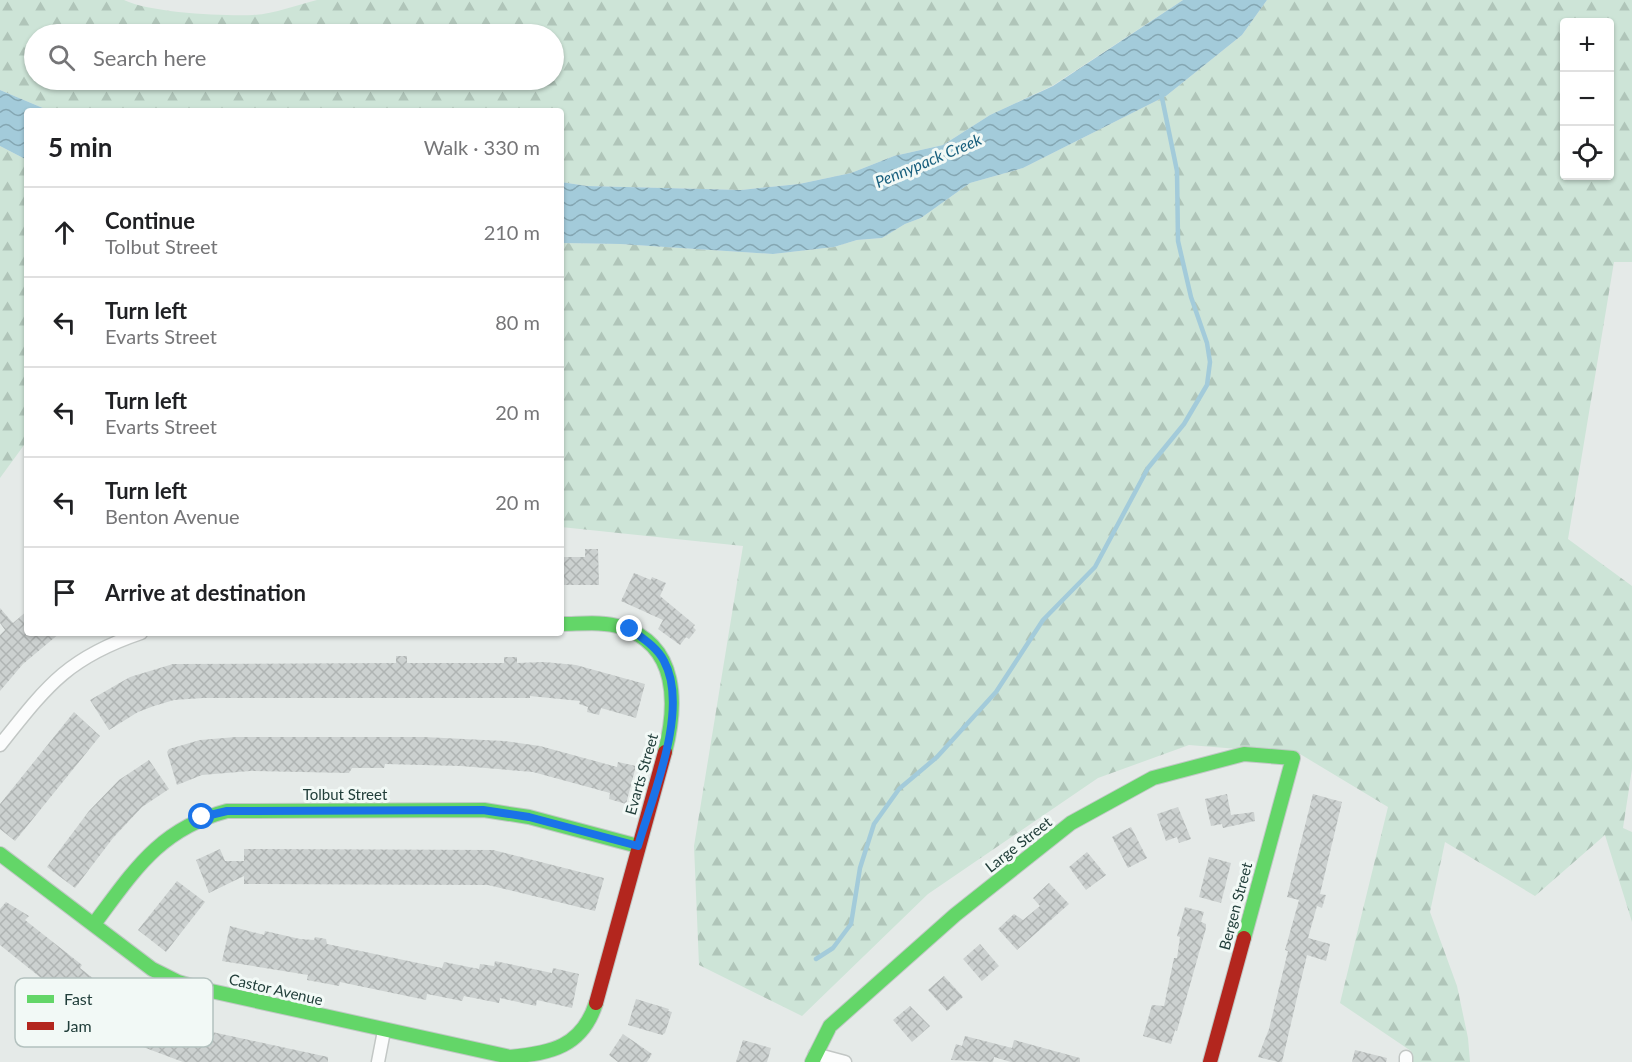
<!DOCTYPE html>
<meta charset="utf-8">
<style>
body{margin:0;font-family:Lato,sans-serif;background:#f2f2f2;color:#202124}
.controls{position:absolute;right:18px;top:18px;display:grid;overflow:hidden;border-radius:6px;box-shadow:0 2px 4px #0004}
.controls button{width:54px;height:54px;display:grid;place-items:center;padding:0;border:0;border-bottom:2px solid #e0e0e0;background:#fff;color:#202124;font:30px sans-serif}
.stop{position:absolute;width:18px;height:18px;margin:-14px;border:4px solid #1a73e8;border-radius:50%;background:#fff}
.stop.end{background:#1a73e8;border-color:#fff;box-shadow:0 2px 6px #0008}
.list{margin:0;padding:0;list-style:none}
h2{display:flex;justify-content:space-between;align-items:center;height:78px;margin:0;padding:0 24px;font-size:26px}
h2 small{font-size:20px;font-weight:400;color:#757577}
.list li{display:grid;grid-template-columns:39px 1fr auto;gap:18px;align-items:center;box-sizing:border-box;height:90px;padding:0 24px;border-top:2px solid #e0e0e0}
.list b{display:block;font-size:22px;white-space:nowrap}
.list p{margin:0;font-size:20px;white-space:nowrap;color:#757577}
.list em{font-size:20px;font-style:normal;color:#757577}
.icon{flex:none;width:33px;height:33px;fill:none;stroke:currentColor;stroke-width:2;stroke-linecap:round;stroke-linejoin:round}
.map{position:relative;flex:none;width:1632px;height:1062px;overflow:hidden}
.search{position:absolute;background:#fff;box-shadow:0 2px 4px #0004;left:24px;top:24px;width:540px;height:66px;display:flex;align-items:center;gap:15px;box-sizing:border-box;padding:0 21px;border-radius:33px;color:#757577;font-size:22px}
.panel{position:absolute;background:#fff;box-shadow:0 2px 4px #0004;left:24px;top:108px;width:540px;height:528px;border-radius:6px}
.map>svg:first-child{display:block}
.forest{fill:url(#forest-firs);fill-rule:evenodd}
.water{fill:url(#water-waves)}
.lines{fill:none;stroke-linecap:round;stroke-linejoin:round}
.stream{stroke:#a3cbda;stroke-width:4.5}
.building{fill:url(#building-cross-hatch)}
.street-casing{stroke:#c2c7c5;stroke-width:15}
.fast-casing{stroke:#c0c8c5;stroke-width:16}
.jam-casing{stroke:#c0c8c5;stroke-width:16}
.street{stroke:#fbfcfc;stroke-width:12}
.fast{stroke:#63d668;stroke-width:14}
.jam{stroke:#b3261e;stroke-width:14}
.route{stroke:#1a73e8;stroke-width:8}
.labels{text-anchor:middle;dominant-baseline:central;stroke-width:6;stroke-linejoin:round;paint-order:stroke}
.street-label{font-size:15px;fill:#213e3a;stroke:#f2f9f6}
.water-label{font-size:16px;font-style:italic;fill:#185f7d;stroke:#f2f9f6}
.key{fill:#f2f9f6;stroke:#b3c1be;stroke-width:1.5}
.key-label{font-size:16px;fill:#213e3a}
</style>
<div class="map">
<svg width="1632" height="1062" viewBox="0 0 1632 1062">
<defs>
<pattern id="forest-firs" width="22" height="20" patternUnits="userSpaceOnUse" patternTransform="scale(1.5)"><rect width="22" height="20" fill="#cde4d7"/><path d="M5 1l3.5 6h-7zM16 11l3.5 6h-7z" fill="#b0c5b9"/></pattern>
<pattern id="water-waves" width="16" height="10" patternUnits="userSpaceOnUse" patternTransform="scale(1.5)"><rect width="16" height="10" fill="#a3cbda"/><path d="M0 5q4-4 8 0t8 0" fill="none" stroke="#84a6b2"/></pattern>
<pattern id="building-cross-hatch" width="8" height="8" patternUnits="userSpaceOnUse" patternTransform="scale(1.5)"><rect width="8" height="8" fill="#ccd1d0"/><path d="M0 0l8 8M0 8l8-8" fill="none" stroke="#afb4b3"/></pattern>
</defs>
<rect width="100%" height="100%" fill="#e5eae8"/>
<path class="forest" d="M0,0h124c27,13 98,16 129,15 21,-1 44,-10 64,-15h866l-131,86 -62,29 -47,30 -49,11 -43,17 -52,11 -58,6 -154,-4 -26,-4v-71h-511l-50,-21zM34,34h520v46h-520z
M1267,0h365v262h-18l-46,277 64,47v183l-9,59 9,4v90l-27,-87 -70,61 -90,-54 -15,70 27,74 11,52 2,24h-58l-1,-11 -71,-48 48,-196 -88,-53 -111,-9 -91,33 -170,116 -126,122 -103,-51 -5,-119 49,-300 -182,-19v-284l59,1 153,10 61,-7 23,-7 25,-2 23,-14 16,-6 49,-35 53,-15 143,-72 76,-61zM1564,22h46v154h-46z
M0,146l27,14v281l-27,37z"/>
<path class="water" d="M1183,0h84l-25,35 -76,61 -143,72 -53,15 -49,35 -16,6 -23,14 -25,2 -23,7 -61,7 -153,-10 -59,-1v-61l26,4 154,4 58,-6 52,-11 43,-17 49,-11 47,-30 63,-29z
M0,90l50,21h-23v49l-27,-14z"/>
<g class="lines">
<path class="stream" d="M816,959l17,-11 18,-24 9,-56 14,-44 25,-35 38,-32 59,-65 47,-72 52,-53 53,-99 36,-44 23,-39 3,-23 -3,-19 -16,-46 -13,-56 -1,-70 -16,-78"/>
</g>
<path class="building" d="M585,549h13l1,36h-38v-28h24z
M634,573l17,7 1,-3 14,6 -6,13 35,29 -2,2 3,3 -7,9 -3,-2 -6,8 -22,-16 5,-9 -42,-19z
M0,608l13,15 14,-12v22h33l-37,31 -23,27v-56l5,-5 -5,-7z
M396,656h11v7h97v-6h13v6l27,-1 32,3 69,19 -9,34 -35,-10 -2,7 -12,-3 1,-5 -9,-3 1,-3 -50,-5v2h-327l-29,2 -20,6 -16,6 -29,18 -19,-30 40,-23 43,-13 223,-1z
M74,712l26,24 -85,105 -15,-12v-25z
M236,737h188l80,4 36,5 77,21 1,-5 18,4 -10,38 -17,-5 1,-6 -77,-21 -72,-6 -76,-2 -1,4h-32l-3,5 -99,-2 -48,4 -25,10 -10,-33 2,-3 31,-9z
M149,760l20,29 -27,18 -29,31 -38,50 -28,-21 42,-56 30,-31z
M1227,794l4,21 23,-3 1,9 -32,7 -1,-4 -11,2 -6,-27z
M1313,794l29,8 -22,92 6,1 -4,13 -5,-2 -9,32 22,6 -4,17 -19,-6 -25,107h-4l-20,-5 11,-28 19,-78 -3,-1 14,-50 -12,-3z
M1178,807l13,32 -12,4 -2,-6 -11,4 -9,-27z
M1131,827l16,31 -19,10 -16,-31z
M220,849l5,12h19v-12l249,1 111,28 -9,33 -107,-26 -244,-1v-8l-35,17 -13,-33z
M1087,852l19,23 -20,15 -17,-23z
M1209,857l22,6 -10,40 -22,-6z
M177,881l28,21 -39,50 -28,-22z
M1049,883l20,21 -52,46 -19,-21 16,-15 9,6 17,-14 -7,-8z
M6,902l23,14 -4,4 57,45 -2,3 19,15 2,-4 10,7 -3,4 25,16 47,19 148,32v5h-145l-56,-21 -34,-18 -29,-22 7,1 -71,-57v-36z
M1185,907l19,5 -3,10 5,2v4l-29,103 -2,-1 -4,14 -28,-8 9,-31 12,1 10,-48h3l3,-21 -3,-1z
M230,926l34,9 1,-4 35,8 14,1 1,-3 11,2 1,5 115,24 2,-6 35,7 1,-5 14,2 1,-5 57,12 1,-5 26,6 -7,34 -35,-8 -1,6 -36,-8 -1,5 -35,-7 -2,5 -35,-7 -1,6 -86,-18 -1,4 -32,-6 1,-5 -86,-14z
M980,944l19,22 -17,15 -19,-22z
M944,976l19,21 -16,14 -19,-21z
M636,999l33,10 -1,2 4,1 -7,21 -3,2 -34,-10z
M910,1006l20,20 -18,16 -19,-22z
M623,1034l29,20 -5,8h-29l-9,-7z
M965,1036l47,12 2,-8 66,18v4h-69l-17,-5 -1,5 -42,-2 5,-16 6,2z
M743,1040l28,8 -4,14h-31z
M1355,1050l32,8 -1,4h-34z"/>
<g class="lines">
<defs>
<path id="street" d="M0,745c47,-59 67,-87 141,-112
M815,1054l30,8
M1406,1057v5
M378,1062l6,-31"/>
<path id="fast" d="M561,624c20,0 41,-3 60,3 58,18 56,78 44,125
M0,854l152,115 26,13 24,7 308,68c41,-4 72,-10 86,-54
M94,924c40,-53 65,-95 133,-113l257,-1 45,7 109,29
M812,1062l18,-36 125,-111 116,-92 82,-45 91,-24 49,4 -49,180"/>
<path id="jam" d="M596,1003l69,-251
M1210,1062l34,-124"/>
</defs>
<use href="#street" class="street-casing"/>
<use href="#fast" class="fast-casing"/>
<use href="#jam" class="jam-casing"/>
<use href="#street" class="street"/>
<use href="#fast" class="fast"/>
<use href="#jam" class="jam"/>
</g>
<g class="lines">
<path class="route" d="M202,817l25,-6 256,-1 46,7 109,29c14,-49 52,-137 26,-185 -7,-14 -22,-23 -34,-32"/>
</g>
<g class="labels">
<g class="street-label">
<text transform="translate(641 774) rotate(-74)">Evarts Street</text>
<text x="345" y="794">Tolbut Street</text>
<text transform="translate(1018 844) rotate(-38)">Large Street</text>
<text transform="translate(1235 906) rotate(-75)">Bergen Street</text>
<text transform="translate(276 989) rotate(13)">Castor Avenue</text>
</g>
<g class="water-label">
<text transform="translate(928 160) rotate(-23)">Pennypack Creek</text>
</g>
</g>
<rect x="15" y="978" width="198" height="69" rx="9" class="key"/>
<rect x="27" y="995" width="27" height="8" fill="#63d668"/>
<rect x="27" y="1022" width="27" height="8" fill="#b3261e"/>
<g class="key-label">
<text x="64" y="1005">Fast</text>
<text x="64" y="1032">Jam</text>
</g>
</svg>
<div class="controls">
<button>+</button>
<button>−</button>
<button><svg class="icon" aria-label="locate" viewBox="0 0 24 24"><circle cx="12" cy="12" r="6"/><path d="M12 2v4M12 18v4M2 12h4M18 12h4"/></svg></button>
</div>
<div class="stop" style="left:202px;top:817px"></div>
<div class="stop end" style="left:630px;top:629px"></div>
<div class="search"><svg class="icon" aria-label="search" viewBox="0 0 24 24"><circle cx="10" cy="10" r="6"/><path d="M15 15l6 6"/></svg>Search here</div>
<section class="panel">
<h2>5 min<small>Walk · 330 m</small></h2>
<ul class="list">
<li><svg class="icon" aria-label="ahead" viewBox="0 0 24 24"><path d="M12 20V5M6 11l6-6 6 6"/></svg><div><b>Continue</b><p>Tolbut Street</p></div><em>210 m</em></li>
<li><svg class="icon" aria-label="left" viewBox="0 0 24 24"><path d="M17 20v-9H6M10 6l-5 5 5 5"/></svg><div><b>Turn left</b><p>Evarts Street</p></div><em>80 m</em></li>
<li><svg class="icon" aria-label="left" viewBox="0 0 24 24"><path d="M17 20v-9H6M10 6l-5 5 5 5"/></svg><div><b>Turn left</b><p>Evarts Street</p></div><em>20 m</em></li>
<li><svg class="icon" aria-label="left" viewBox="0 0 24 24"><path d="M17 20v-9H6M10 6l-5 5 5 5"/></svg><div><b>Turn left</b><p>Benton Avenue</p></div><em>20 m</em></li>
<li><svg class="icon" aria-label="arrive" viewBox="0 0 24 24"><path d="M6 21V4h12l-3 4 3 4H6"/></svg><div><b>Arrive at destination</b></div></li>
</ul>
</section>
</div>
